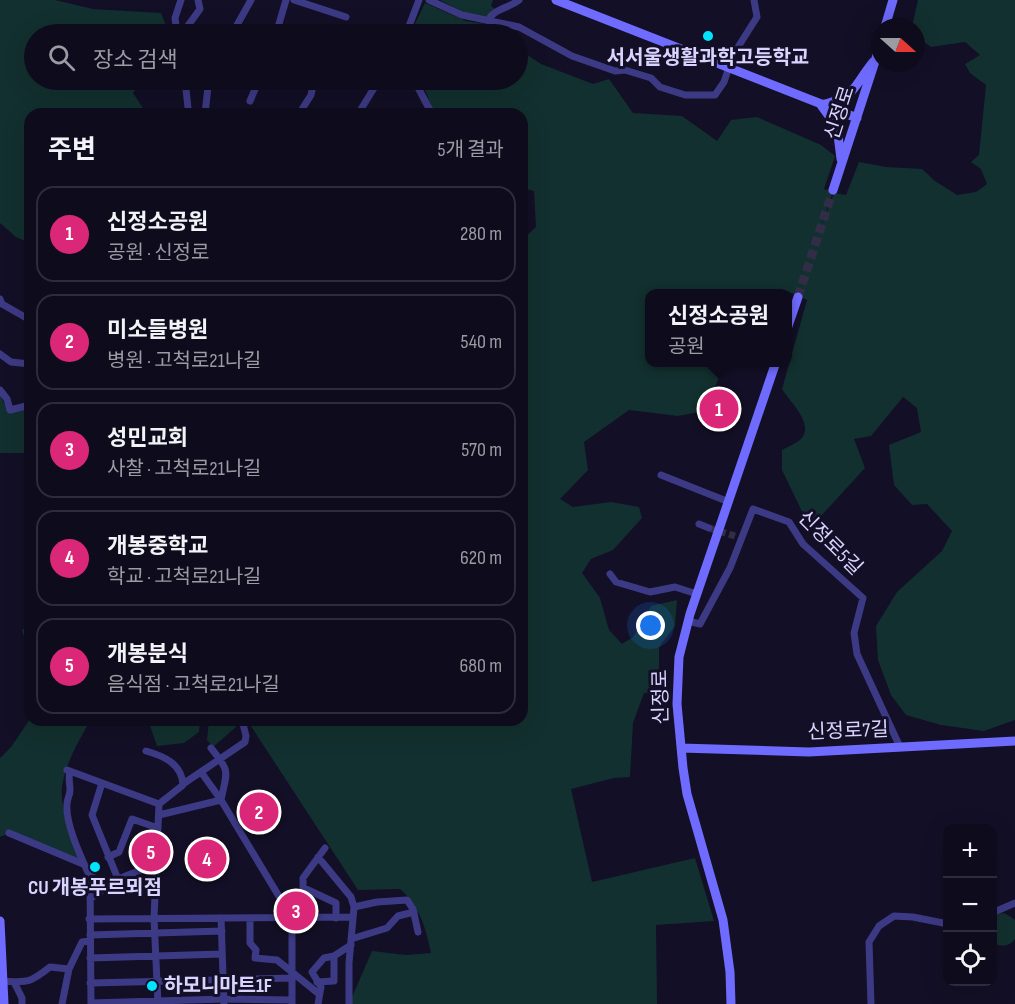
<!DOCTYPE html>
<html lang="ko">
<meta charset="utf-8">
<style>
body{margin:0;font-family:"Sofia Sans Condensed","Noto Sans KR",sans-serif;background:#1c1929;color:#f1f3f6}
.controls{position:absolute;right:18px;bottom:18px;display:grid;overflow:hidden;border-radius:12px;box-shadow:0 6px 24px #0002}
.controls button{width:54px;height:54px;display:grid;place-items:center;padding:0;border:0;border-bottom:2px solid #2e2b3b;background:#0e0b1c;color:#f1f3f6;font:30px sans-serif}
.compass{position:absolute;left:871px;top:18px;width:54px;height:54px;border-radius:50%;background:#0e0b1c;box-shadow:0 6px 24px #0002;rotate:111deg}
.you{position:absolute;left:651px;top:626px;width:21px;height:21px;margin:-15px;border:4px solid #fff;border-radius:50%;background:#1a73e8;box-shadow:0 0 0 9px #1a73e833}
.badge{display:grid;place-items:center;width:39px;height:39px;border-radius:50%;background:#db2777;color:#fff;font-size:20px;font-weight:700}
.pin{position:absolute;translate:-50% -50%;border:3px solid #fff;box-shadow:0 2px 6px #0006}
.popup{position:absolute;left:645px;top:289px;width:147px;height:78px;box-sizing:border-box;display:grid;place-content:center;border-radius:12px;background:#0e0b1c;filter:drop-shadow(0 2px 4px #0005);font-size:20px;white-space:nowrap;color:#9b9ba3}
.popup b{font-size:22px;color:#f1f3f6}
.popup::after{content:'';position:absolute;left:50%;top:100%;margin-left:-12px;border:12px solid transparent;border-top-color:#0e0b1c}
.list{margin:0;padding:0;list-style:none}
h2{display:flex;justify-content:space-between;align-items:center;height:78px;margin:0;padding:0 24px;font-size:26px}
h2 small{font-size:20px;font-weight:400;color:#9b9ba3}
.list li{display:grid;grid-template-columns:39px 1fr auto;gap:18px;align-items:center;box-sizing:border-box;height:96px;margin:0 12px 12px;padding:0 12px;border:2px solid #2e2b3b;border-radius:18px}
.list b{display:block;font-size:22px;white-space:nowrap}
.list p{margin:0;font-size:20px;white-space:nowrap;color:#9b9ba3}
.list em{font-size:20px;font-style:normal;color:#9b9ba3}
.icon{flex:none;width:33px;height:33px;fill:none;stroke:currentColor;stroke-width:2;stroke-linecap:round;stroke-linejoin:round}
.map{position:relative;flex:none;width:1015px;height:1004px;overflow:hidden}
.search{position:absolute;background:#0e0b1c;box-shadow:0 6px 24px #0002;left:24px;top:24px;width:504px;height:66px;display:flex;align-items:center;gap:15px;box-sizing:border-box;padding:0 21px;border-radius:33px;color:#9b9ba3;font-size:22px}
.panel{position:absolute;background:#0e0b1c;box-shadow:0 6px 24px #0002;left:24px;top:108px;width:504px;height:618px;border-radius:18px}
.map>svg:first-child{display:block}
.green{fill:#12302f}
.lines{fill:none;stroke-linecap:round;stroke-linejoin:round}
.street-tunnel{stroke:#312d47;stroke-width:7;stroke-dasharray:7 3.5;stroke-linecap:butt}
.secondary-tunnel{stroke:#312d47;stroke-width:9;stroke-dasharray:9 4.5;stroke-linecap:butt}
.street{stroke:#3d3a85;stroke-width:7}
.secondary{stroke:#6f6bff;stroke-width:9}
.poi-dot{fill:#00e5ff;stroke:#130f26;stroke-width:2}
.labels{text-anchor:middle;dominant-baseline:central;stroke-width:6;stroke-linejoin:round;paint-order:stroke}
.poi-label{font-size:20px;font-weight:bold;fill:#d9d4ff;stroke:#130f26}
.street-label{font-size:20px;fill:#d9d4ff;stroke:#130f26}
</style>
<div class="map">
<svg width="1015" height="1004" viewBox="0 0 1015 1004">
<rect width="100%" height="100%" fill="#130f26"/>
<path class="green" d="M0,0h55l38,9 68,4 8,21h-135v46h108l-9,13 14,21h-117v129l-14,-6 -16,-14z
M440,0h53l-2,6 5,4 -9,9 -20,-5z
M918,0h97v720l-31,11 -43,-6 -35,-10 -15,-20 -13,-35 -2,-34 21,-34 45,-41 10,-20 -25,-27 -15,1 -18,-20 -5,-40 32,-13 -4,-24 -14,-11 -32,39 -17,3 11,29 -55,60 -28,-58v-20c5,-3 13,-6 18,-10 16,-15 -10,-38 -18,-51l25,-89 -20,-9 -2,3h-135v68l76,1 -22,48 -26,5 -49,-6 -45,32 4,28 -28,29 13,8 38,-5 28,5 3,11 -29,32 -22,9 -9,14 18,25 9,32 13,14 11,-7 18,-31 26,-6 -2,26 -16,21v45l-15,1 -11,30 -3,54 -16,1 -43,11 21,93 103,-24 19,63 -58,4 1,79h-308l23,-53 34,4 25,-2c-5,-24 -11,-47 -31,-64l-42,1 -111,-170h275v-480l14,-13 -2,-36 -12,-3v-74h-88l-8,-22 -7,-12h99v-31l23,15 52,20 16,-5 24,34 49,3 35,25 14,-21 26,-3 64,28 14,11 -11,33 9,3 -14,40 15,-39 12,2 13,-33 27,5 36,2 13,12 22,14 19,-3 11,-8 -6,-15 -10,-7 8,-7 7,-70 -16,-12 -5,-9 15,-9 -15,-13 -34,5 -15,-11v-9h-4z
M425,3l41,18 19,3 10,10h-85z
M0,394l8,18 22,-5v46h-30z
M30,623v36l-8,-29z
M30,719l61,1c-12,19 -32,55 -29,78 2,23 12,44 21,66l-74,-31 -9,4v-79l11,-11z
M148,720h52l-1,12 -15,11 -27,3z
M209,720h28l-1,7 -23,20 -6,-7z
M1003,913l5,2 7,5v19c-6,8 -14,8 -22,4l-1,-27z"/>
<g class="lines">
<path class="street-tunnel" d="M709,528l26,8"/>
<path class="secondary-tunnel" d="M798,297l35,-107"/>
<path class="street" d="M294,0l52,17
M429,0l33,15 57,12 53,29 43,15 10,-1 26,8 9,9 25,8h30l9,-13 9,-27 24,-38 -3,-17
M488,20c6,-11 21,-12 31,-20
M177,34l-2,-16 6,-18
M182,34l18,-25 -2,-9
M232,34l19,-34
M276,34l10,-34
M406,34l13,-34
M185,80l3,28
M202,80l6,7 -3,27
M414,80l18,34
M250,101l9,-21
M299,114l12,-19 3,-15
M358,114l21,-34
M0,299l2,5 28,16
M0,354l11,8 19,2
M0,390l7,9 3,11 20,-5
M661,475l68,27
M699,524l10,4
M610,574l6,8 34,10 25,-5 22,7
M688,621l12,3 30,-56 23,-59 36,13 14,22 60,54 -9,35 3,21 43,93
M211,748c20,25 16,22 10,52
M146,751c18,5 36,13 37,34l-24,19 -5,114 4,86
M67,770l92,34
M70,771c-2,8 0,12 0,19 0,5 -3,9 -3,14 -2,20 15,55 23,73l1,127
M201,772l20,28
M102,783l-10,32 26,64
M183,784l62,-42 1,-6 -4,-16
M159,815l62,-15 71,118v86
M9,833l74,31
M108,857l11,-5 13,-33 26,9
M318,857l33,40 3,10
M90,877l24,6
M304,888l32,15v15
M90,899l28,-20 38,-15
M286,908c15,-10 18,-10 17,-30l22,-30
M992,913l23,-10
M221,918l3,86
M250,918v25l6,7 -1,8 22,2 42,34
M89,919l263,-2
M90,935l132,-4
M351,939l36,-11 11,-12 16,-4
M90,958l132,-4
M0,981c27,1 27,4 50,-14l19,2
M14,982l8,16v6
M317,982l17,-1v-25
M90,983l202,-5
M91,1003l133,-4 68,1
M62,1004l7,-35 13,-27 8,-1
M318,1004l3,-17 -9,-15 12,-14 10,-2 17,-11
M349,1004v-41l5,-56 23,-5 30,-2 6,9 5,23
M871,1004l-2,-62 10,-16 15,-10 19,1 35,7"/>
<path class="secondary" d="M556,0l301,118
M885,27l8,-27
M841,159l-4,-32 -16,-22c36,-8 31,-17 52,-43
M833,190l47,-144
M788,326l10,-29
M681,748l128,4 206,-11
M0,921l4,83
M731,1004l-1,-32 -7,-52 -36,-126 -4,-26 -6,-64 2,-47 11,-43 86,-252"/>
</g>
<g class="poi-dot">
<circle cx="708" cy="36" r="6"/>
<circle cx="95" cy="867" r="6"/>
<circle cx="152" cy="986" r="6"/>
</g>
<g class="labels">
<g class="poi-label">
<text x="708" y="58">서서울생활과학고등학교</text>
<text x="95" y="888">CU 개봉푸르뫼점</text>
<text x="164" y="986" text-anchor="start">하모니마트1F</text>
</g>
<g class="street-label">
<text transform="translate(840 113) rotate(-72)">신정로</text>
<text transform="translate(830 543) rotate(45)">신정로5길</text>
<text transform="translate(661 697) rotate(-91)">신정로</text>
<text transform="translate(848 731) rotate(-2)">신정로7길</text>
</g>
</g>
</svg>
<div class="controls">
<button>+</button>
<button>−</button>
<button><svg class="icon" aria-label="locate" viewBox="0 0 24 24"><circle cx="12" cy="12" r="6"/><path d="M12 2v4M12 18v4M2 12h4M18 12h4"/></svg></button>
</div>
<svg class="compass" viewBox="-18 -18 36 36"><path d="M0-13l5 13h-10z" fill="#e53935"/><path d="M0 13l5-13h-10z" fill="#9b9ba3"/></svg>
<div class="you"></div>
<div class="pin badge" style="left:719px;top:409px">1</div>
<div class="popup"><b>신정소공원</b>공원</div>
<div class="pin badge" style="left:259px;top:812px">2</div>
<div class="pin badge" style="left:296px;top:911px">3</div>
<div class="pin badge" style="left:207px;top:859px">4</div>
<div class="pin badge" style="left:151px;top:852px">5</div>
<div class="search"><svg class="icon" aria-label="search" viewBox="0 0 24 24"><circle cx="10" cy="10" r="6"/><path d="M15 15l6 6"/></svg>장소 검색</div>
<section class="panel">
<h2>주변<small>5개 결과</small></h2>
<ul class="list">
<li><span class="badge">1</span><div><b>신정소공원</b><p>공원 · 신정로</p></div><em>280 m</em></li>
<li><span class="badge">2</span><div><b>미소들병원</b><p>병원 · 고척로21나길</p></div><em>540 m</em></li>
<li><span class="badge">3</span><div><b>성민교회</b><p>사찰 · 고척로21나길</p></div><em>570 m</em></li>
<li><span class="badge">4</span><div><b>개봉중학교</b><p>학교 · 고척로21나길</p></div><em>620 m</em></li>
<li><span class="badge">5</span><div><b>개봉분식</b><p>음식점 · 고척로21나길</p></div><em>680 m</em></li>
</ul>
</section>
</div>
